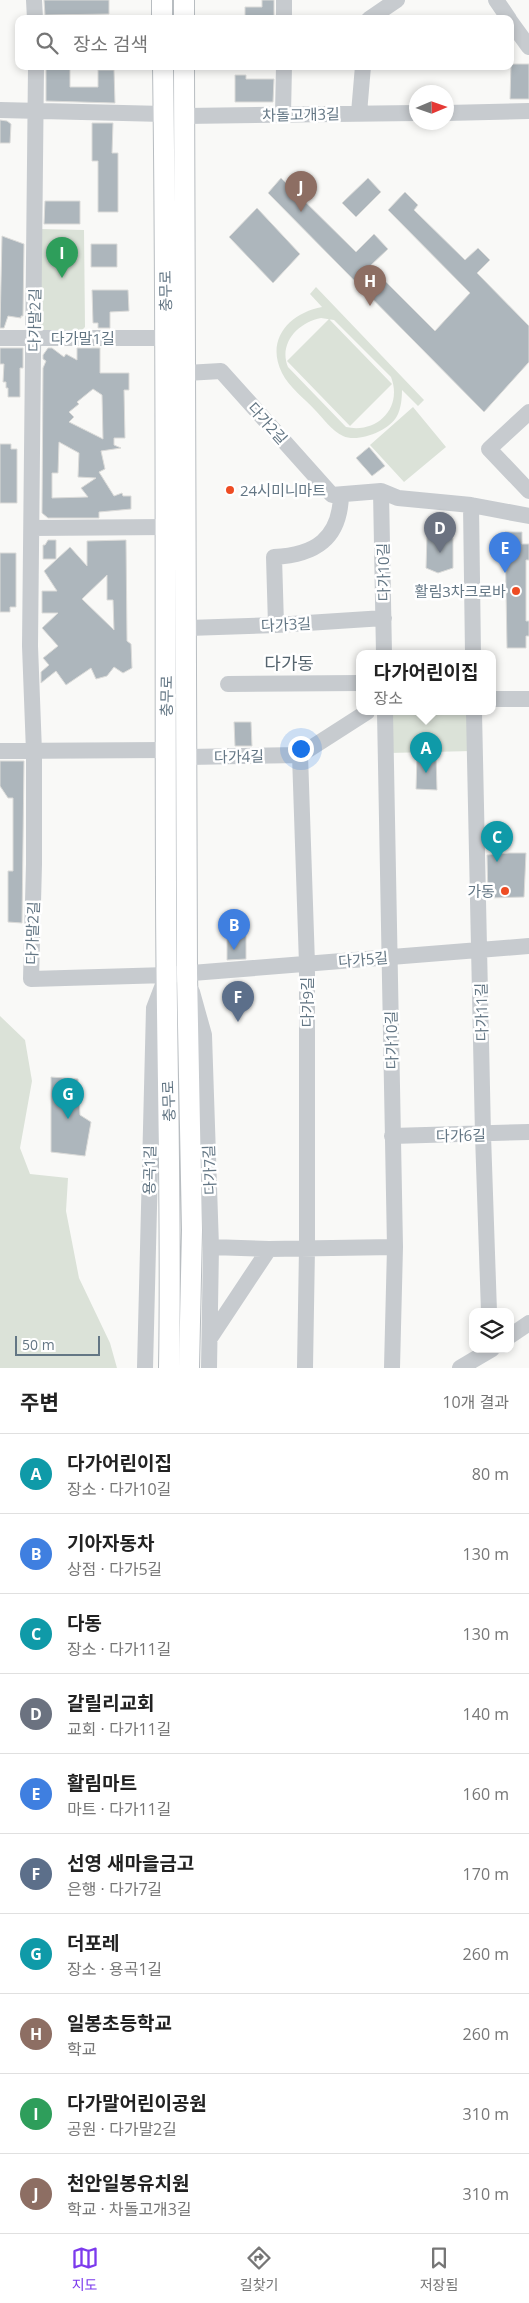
<!DOCTYPE html>
<html lang="ko">
<meta charset="utf-8">
<style>
body{margin:0;font-family:"Open Sans","Noto Sans KR",sans-serif;background:#f6f6f6;color:#222}
.controls{position:absolute;right:15px;bottom:15px;display:grid;overflow:hidden;border-radius:10px;box-shadow:0 2px 8px #0003}
.controls button{width:45px;height:45px;display:grid;place-items:center;padding:0;border:0;border-bottom:1px solid #e0e0e0;background:#fff;color:#222;font:25px sans-serif}
.compass{position:absolute;left:409px;top:85px;width:45px;height:45px;border-radius:50%;background:#fff;box-shadow:0 2px 8px #0003;rotate:88deg}
.scale{position:absolute;left:15px;bottom:12px;width:85px;box-sizing:border-box;padding-left:5px;border:2px solid #637684;border-top:0;font-size:14px;line-height:18px;white-space:nowrap;color:#637684;-webkit-text-stroke:4px #fff;paint-order:stroke}
.you{position:absolute;left:300px;top:748px;width:18px;height:18px;margin:-12px;border:4px solid #fff;border-radius:50%;background:#1a73e8;box-shadow:0 0 0 8px #1a73e833}
.badge{display:grid;place-items:center;width:32px;height:32px;border-radius:50%;background:#7c3aed;color:#fff;font-size:16px;font-weight:700}
.pin{position:absolute;translate:-50% -41px;filter:drop-shadow(0 1px 2px #0008)}
.pin::after{content:'';position:absolute;top:26px;width:18px;height:15px;background:inherit;clip-path:polygon(0 0,100% 0,50% 100%)}
.popup{position:absolute;left:356px;top:650px;width:140px;height:65px;box-sizing:border-box;display:grid;place-content:center;border-radius:10px;background:#fff;filter:drop-shadow(0 1px 4px #0005);font-size:16px;white-space:nowrap;color:#767676}
.popup b{font-size:19px;color:#222}
.popup::after{content:'';position:absolute;left:50%;top:100%;margin-left:-10px;border:10px solid transparent;border-top-color:#fff}
.list{margin:0;padding:0;list-style:none}
h2{display:flex;justify-content:space-between;align-items:center;height:65px;margin:0;padding:0 20px;font-size:21px}
h2 small{font-size:16px;font-weight:400;color:#767676}
.list li{display:grid;grid-template-columns:32px 1fr auto;gap:15px;align-items:center;box-sizing:border-box;height:80px;padding:0 20px;border-top:1px solid #e0e0e0}
.list b{display:block;font-size:19px;white-space:nowrap}
.list p{margin:0;font-size:16px;white-space:nowrap;color:#767676}
.list em{font-size:16px;font-style:normal;color:#767676}
.icon{flex:none;width:28px;height:28px;fill:none;stroke:currentColor;stroke-width:2;stroke-linecap:round;stroke-linejoin:round}
.map{position:relative;flex:none;width:529px;height:1368px;overflow:hidden}
.search{position:absolute;background:#fff;box-shadow:0 2px 8px #0003;left:15px;right:15px;top:15px;height:55px;display:flex;align-items:center;gap:12px;box-sizing:border-box;padding:0 18px;border-radius:10px;color:#767676;font-size:19px}
.sheet{height:865px;background:#fff}
nav{display:flex;justify-content:space-around;align-items:center;box-sizing:border-box;height:70px;border-top:1px solid #e0e0e0;background:#fff;font-size:14px;color:#767676}
nav a{display:grid;justify-items:center;gap:2px}
nav .on{color:#7c3aed}
.map>svg:first-child{display:block}
.green{fill:#dbe2d8;fill-rule:evenodd}
.building{fill:#adb6bc;stroke:#dbdbd9;fill-rule:evenodd}
.lines{fill:none;stroke-linecap:round;stroke-linejoin:round}
.major-casing{stroke:#b8bdc1;stroke-width:22}
.minor{stroke:#c7cbcf;stroke-width:16}
.major{stroke:#fff;stroke-width:20}
.poi-dot{fill:#ee4c23;stroke:#fff;stroke-width:2}
.labels{text-anchor:middle;dominant-baseline:central;stroke-width:5;stroke-linejoin:round;paint-order:stroke}
.street-label{font-size:15px;fill:#637684;stroke:#fff}
.poi-label{font-size:15px;fill:#637684;stroke:#fff;text-anchor:end}
.quarter-label{font-size:18px;fill:#55646e;stroke:#fff}
</style>
<div class="map">
<svg width="529" height="1368" viewBox="0 0 529 1368">
<rect width="100%" height="100%" fill="#f9f9f7"/>
<path class="green" d="M40,229l44,1 1,97 -3,3h-38l-4,-3z
M316,287l108,113 -6,6 -16,-16c0,8 -1,19 -5,26 -8,15 -39,27 -54,20 -11,-5 -20,-18 -28,-26 -10,-11 -26,-23 -33,-37 -17,-34 8,-60 40,-66l-12,-13zM321,318l13,2 57,57c12,31 -14,57 -45,50l-58,-60c-10,-24 11,-45 33,-49z
M329,319l63,65 -42,42 -63,-65z
M413,407l33,40 -42,35 -34,-37z
M387,712h84l1,39 -83,2z
M0,1016l25,24 7,41 -12,67 10,26 38,4 -2,33 13,67 31,65 7,25h-117z"/>
<path class="building" d="M44,0h65v14l-64,1z
M262,0h12v19h-29v-12h17z
M511,64h18v35h-19z
M46,66h24v21h28v-17h16l1,33 -69,-2z
M235,75h11v4h28l-1,23h-38z
M0,120l7,1 4,3 -1,19h-10z
M92,123h21l-1,30h6v59h-20v-51h-6z
M281,178l75,74 18,-18 14,15 -18,17 65,65 35,-38 -82,-83 17,-18 13,13 -4,5 51,50 13,-12 12,12 -13,13 52,53v36l-45,50 -216,-219z
M368,178l13,14 -25,25 -14,-14z
M45,201h35v23h-36z
M257,208l43,46 -27,29 -44,-46z
M2,236l22,8 -1,72h-2v2l-13,-2 -4,12h-4z
M91,244h26v23h-26z
M92,290h36l1,21 -19,1v16h-12v-5h-5z
M0,348h23v20h-3v29h-12v-9h-2v-6h-3l1,-18h-4z
M48,348h4l12,9 2,-3 11,6v-12h23v25h29v17h-5l1,48h-11v7l7,3 -20,3 4,18 -6,3 15,24 8,-3 1,3h8v13l-32,3v6h-51l-6,-5 1,-145 3,-7 -3,-2v-4zM93,389l9,6 1,44 -34,-17 5,-5 -5,-5 10,-8 -2,-2zM59,442l20,11 -1,24 18,1 -15,10 7,9 -36,1v-25h6z
M0,444h11v5h6v54h-17z
M369,447l16,19 -13,10 -16,-18z
M505,532h17v12h7v16h-3v61h3v15h-3v12h-19z
M427,535l26,3v30l-15,5 -12,-5z
M48,540h8v19h-13v-14h2z
M126,540l1,101 4,3 1,24 -9,5 -9,-6 -7,9 -11,3 -5,-11 -25,17 -10,-14 -15,12v-11l8,-7 -6,-7 15,-12 -16,-18 16,-15h-16v-22h15l-13,-20 26,-24 17,19v-25zM107,575v25h6l1,30 -32,-31z
M0,553h16v54h-6v5h-10z
M234,722h17l1,24h-17z
M436,755l1,35 -21,-1 1,-33z
M0,761h24l-2,162 -14,-1v-51h5v-73h-5l-8,-12z
M509,853h17l-2,44 -36,1 -1,-43z
M227,920h19v39l-19,1z
M51,1077l27,2 2,36 11,7 -6,34 -34,-4z"/>
<g class="lines">
<defs>
<path id="major" d="M162,0v19
M184,0v19
M163,66c4,273 2,545 3,818 0,161 6,323 3,484
M184,66l3,907 5,257 -3,138"/>
</defs>
<use href="#major" class="major-casing"/>
<path class="minor" d="M34,0l1,19
M496,0l13,19
M284,19v-19
M369,19l28,-19
M510,21l19,26
M36,66l-6,580 4,106v112l-3,115 136,-4 362,-29
M0,110l164,4
M359,113l4,-47
M446,113l83,-2
M283,114l1,-48
M185,116l231,-3
M0,338h166
M186,373l35,-2 111,124 49,-4 17,7 73,7 58,11
M529,412l-40,37 40,42
M381,491l3,163
M471,505l2,149
M32,528l135,-1
M276,625l-2,-68c41,-2 66,-18 67,-62
M188,628l88,-3 108,-7
M228,684l132,-1
M492,699h37
M385,712l10,535 -3,121
M474,712l9,423 6,177
M0,751l165,-1
M300,755l7,209v284l-2,120
M188,757l112,-2 67,-43
M192,992l12,43 7,212 -2,121
M392,1136l137,-4
M211,1247l58,2 126,-2
M510,1336l19,-13
M210,1338l59,-89
M145,1368l9,-360 10,-26
M460,1368l32,-19"/>
<use href="#major" class="major"/>
</g>
<g class="poi-dot">
<circle cx="230" cy="490" r="5"/>
<circle cx="516" cy="591" r="5"/>
<circle cx="505" cy="891" r="5"/>
</g>
<g class="labels">
<g class="street-label">
<text transform="translate(301 114) rotate(-1)">차돌고개3길</text>
<text transform="translate(165 291) rotate(-91)">충무로</text>
<text transform="translate(34 320) rotate(-89)">다가말2길</text>
<text x="83" y="338">다가말1길</text>
<text transform="translate(268 423) rotate(48)">다가2길</text>
<text transform="translate(383 572) rotate(-91)">다가10길</text>
<text transform="translate(286 624) rotate(-3)">다가3길</text>
<text transform="translate(166 696) rotate(-89)">충무로</text>
<text transform="translate(239 756) rotate(-1)">다가4길</text>
<text transform="translate(32 933) rotate(-88)">다가말2길</text>
<text transform="translate(363 959) rotate(-5)">다가5길</text>
<text transform="translate(307 1002) rotate(-90)">다가9길</text>
<text transform="translate(481 1012) rotate(-91)">다가11길</text>
<text transform="translate(391 1040) rotate(-91)">다가10길</text>
<text transform="translate(168 1101) rotate(-92)">충무로</text>
<text transform="translate(461 1135) rotate(-1)">다가6길</text>
<text transform="translate(149 1170) rotate(-89)">용곡1길</text>
<text transform="translate(209 1170) rotate(-92)">다가7길</text>
</g>
<g class="poi-label">
<text x="240" y="490" text-anchor="start">24시미니마트</text>
<text x="506" y="591">활림3차크로바</text>
<text x="495" y="891">가동</text>
</g>
<g class="quarter-label">
<text x="289" y="663">다가동</text>
</g>
</g>
</svg>
<div class="controls">
<button><svg class="icon" aria-label="layers" viewBox="0 0 24 24"><path d="M12 4l9 5-9 5-9-5zM3 14l9 5 9-5"/></svg></button>
</div>
<svg class="compass" viewBox="-18 -18 36 36"><path d="M0-13l5 13h-10z" fill="#e53935"/><path d="M0 13l5-13h-10z" fill="#767676"/></svg>
<div class="scale">50 m</div>
<div class="you"></div>
<div class="pin badge" style="left:426px;top:773px;background:#0f9aa8">A</div>
<div class="popup"><b>다가어린이집</b>장소</div>
<div class="pin badge" style="left:234px;top:950px;background:#3f7fe0">B</div>
<div class="pin badge" style="left:497px;top:862px;background:#0f9aa8">C</div>
<div class="pin badge" style="left:440px;top:553px;background:#6b7280">D</div>
<div class="pin badge" style="left:505px;top:573px;background:#3f7fe0">E</div>
<div class="pin badge" style="left:238px;top:1022px;background:#5c6f8a">F</div>
<div class="pin badge" style="left:68px;top:1119px;background:#0f9aa8">G</div>
<div class="pin badge" style="left:370px;top:306px;background:#8d6e63">H</div>
<div class="pin badge" style="left:62px;top:278px;background:#2e9e5b">I</div>
<div class="pin badge" style="left:301px;top:212px;background:#8d6e63">J</div>
<div class="search"><svg class="icon" aria-label="search" viewBox="0 0 24 24"><circle cx="10" cy="10" r="6"/><path d="M15 15l6 6"/></svg>장소 검색</div>
</div>
<section class="sheet">
<h2>주변<small>10개 결과</small></h2>
<ul class="list">
<li><span class="badge" style="background:#0f9aa8">A</span><div><b>다가어린이집</b><p>장소 · 다가10길</p></div><em>80 m</em></li>
<li><span class="badge" style="background:#3f7fe0">B</span><div><b>기아자동차</b><p>상점 · 다가5길</p></div><em>130 m</em></li>
<li><span class="badge" style="background:#0f9aa8">C</span><div><b>다동</b><p>장소 · 다가11길</p></div><em>130 m</em></li>
<li><span class="badge" style="background:#6b7280">D</span><div><b>갈릴리교회</b><p>교회 · 다가11길</p></div><em>140 m</em></li>
<li><span class="badge" style="background:#3f7fe0">E</span><div><b>활림마트</b><p>마트 · 다가11길</p></div><em>160 m</em></li>
<li><span class="badge" style="background:#5c6f8a">F</span><div><b>선영 새마을금고</b><p>은행 · 다가7길</p></div><em>170 m</em></li>
<li><span class="badge" style="background:#0f9aa8">G</span><div><b>더포레</b><p>장소 · 용곡1길</p></div><em>260 m</em></li>
<li><span class="badge" style="background:#8d6e63">H</span><div><b>일봉초등학교</b><p>학교</p></div><em>260 m</em></li>
<li><span class="badge" style="background:#2e9e5b">I</span><div><b>다가말어린이공원</b><p>공원 · 다가말2길</p></div><em>310 m</em></li>
<li><span class="badge" style="background:#8d6e63">J</span><div><b>천안일봉유치원</b><p>학교 · 차돌고개3길</p></div><em>310 m</em></li>
</ul>
</section>
<nav>
<a class="on"><svg class="icon" aria-label="map" viewBox="0 0 24 24"><path d="M3 6l6-2 6 2 6-2v14l-6 2-6-2-6 2zM9 4v14M15 6v14"/></svg>지도</a>
<a><svg class="icon" aria-label="directions" viewBox="0 0 24 24"><path d="M12 3l9 9-9 9-9-9zM9 14v-3h6M13 9l2 2-2 2"/></svg>길찾기</a>
<a><svg class="icon" aria-label="saved" viewBox="0 0 24 24"><path d="M7 4h10v16l-5-4-5 4z"/></svg>저장됨</a>
</nav>
